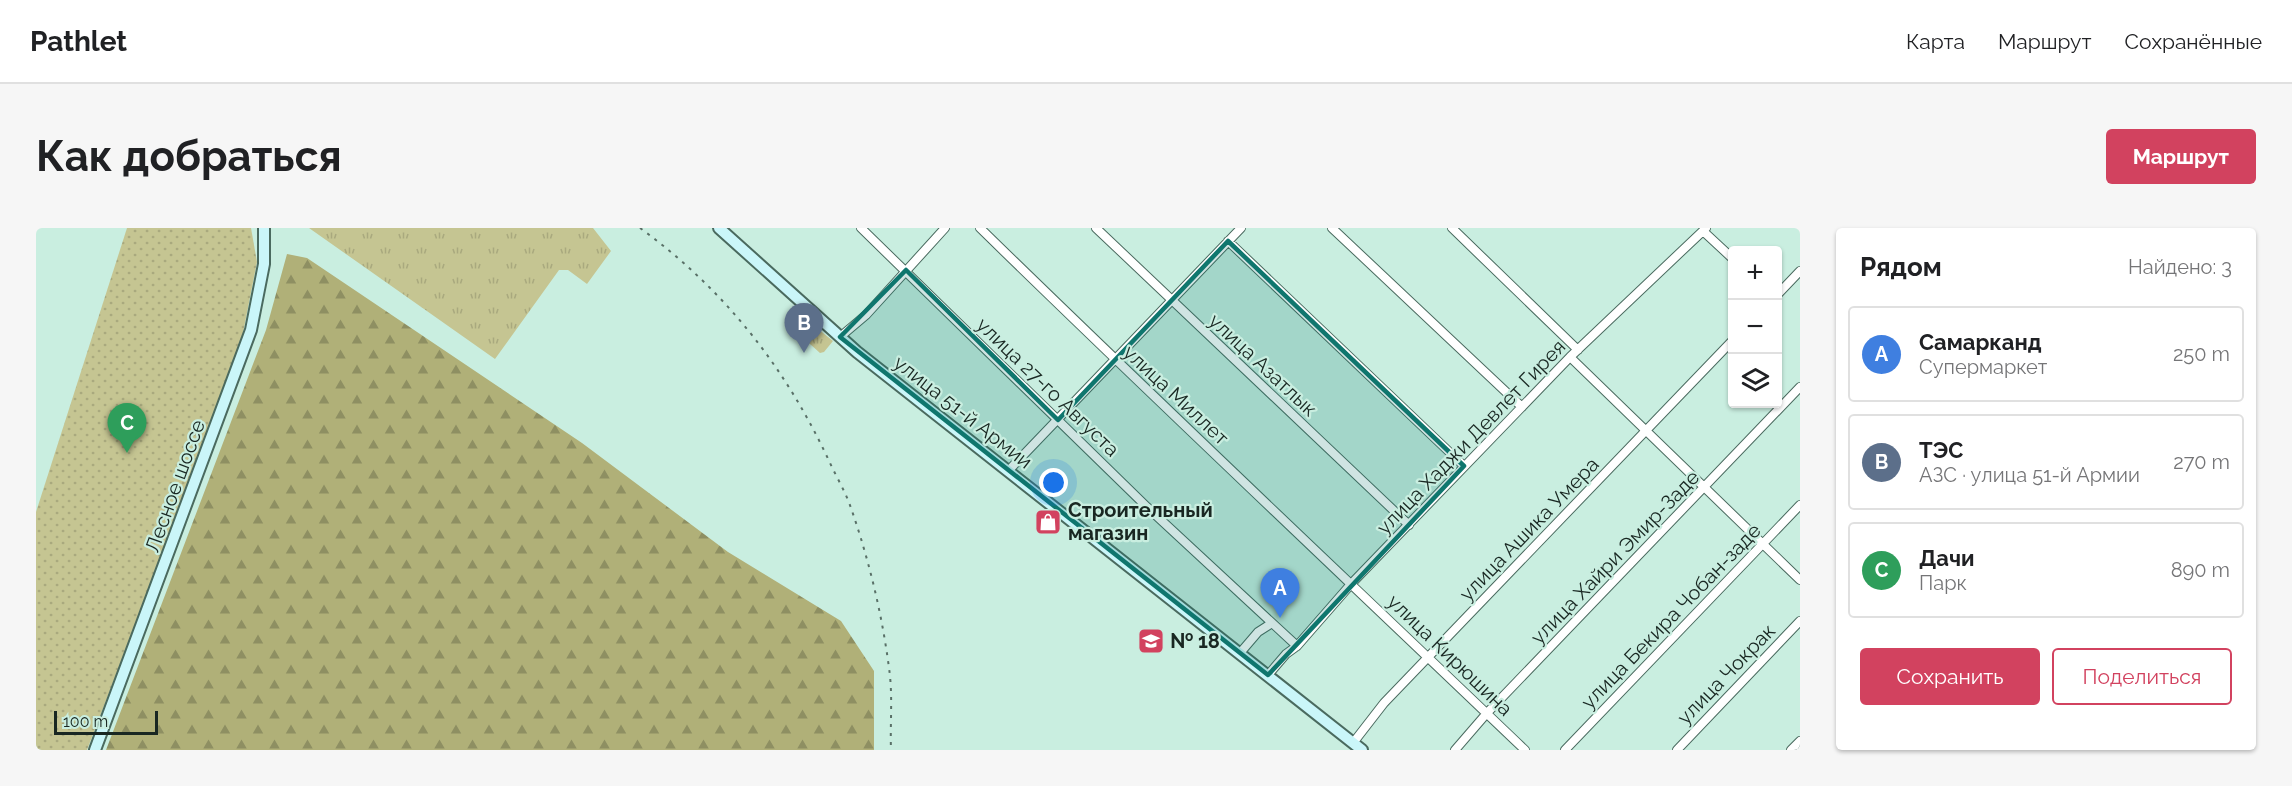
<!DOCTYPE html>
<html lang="ru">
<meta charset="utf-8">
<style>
body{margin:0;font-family:Raleway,sans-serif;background:#f6f6f6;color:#202124}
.controls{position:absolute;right:18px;top:18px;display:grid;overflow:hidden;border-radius:6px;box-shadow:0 2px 4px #0004}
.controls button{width:54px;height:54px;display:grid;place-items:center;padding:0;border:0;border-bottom:2px solid #e0e0e0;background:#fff;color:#202124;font:30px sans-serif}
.scale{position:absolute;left:18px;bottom:15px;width:104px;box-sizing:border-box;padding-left:6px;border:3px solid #192722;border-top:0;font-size:16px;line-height:21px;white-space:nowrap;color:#192722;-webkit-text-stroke:4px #c9eee0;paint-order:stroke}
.you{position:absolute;left:1018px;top:255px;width:21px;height:21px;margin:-15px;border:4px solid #fff;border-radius:50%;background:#1a73e8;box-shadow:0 0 0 9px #1a73e833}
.badge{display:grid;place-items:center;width:39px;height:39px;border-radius:50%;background:#d2425f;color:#fff;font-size:20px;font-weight:700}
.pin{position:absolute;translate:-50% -50px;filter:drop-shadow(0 2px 3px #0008)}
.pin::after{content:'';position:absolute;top:32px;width:21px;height:18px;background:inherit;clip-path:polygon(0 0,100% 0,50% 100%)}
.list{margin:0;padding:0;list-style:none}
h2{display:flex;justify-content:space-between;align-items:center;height:78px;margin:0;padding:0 24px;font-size:26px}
h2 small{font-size:20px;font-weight:400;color:#757577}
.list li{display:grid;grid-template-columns:39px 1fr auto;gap:18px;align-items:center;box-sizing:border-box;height:96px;margin:0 12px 12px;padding:0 12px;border:2px solid #e0e0e0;border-radius:6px}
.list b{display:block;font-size:22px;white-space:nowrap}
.list p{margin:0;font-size:20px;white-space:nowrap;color:#757577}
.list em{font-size:20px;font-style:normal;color:#757577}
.actions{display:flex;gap:12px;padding:18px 24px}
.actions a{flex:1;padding:14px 0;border:2px solid #d2425f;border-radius:6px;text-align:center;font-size:21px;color:#d2425f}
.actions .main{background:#d2425f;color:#fff}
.icon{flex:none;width:33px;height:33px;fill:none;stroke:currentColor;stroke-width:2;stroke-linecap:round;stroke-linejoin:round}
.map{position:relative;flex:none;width:1764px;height:522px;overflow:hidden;border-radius:6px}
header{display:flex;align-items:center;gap:36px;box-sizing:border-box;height:84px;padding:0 30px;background:#fff;border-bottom:2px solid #e0e0e0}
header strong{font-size:28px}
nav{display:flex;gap:33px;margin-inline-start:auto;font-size:21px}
.intro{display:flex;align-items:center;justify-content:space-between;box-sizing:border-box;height:144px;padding:0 36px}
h1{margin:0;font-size:42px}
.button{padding:15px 27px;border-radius:6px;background:#d2425f;color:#fff;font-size:21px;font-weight:700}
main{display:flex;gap:36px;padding:0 36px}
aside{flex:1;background:#fff;border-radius:6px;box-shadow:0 2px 4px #0004}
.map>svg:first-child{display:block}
.grass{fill:url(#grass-tufts)}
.forest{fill:url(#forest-firs)}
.garden{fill:url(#garden-dots)}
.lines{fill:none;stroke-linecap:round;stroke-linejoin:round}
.minor-casing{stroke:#4a6a5f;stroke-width:10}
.secondary-casing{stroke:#4a6a5f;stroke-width:14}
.minor{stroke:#fff;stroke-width:8}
.secondary{stroke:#caf6f9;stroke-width:10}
.rail{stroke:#597067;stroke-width:2;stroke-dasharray:3 6;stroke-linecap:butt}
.marked{fill:#0f766e;fill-opacity:0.2;stroke:#0f766e;stroke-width:4.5;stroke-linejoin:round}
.labels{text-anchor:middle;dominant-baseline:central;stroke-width:4.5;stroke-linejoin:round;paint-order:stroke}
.street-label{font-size:20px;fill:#192722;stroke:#c9eee0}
.poi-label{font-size:20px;font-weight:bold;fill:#192722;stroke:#c9eee0;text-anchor:start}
</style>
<header>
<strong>Pathlet</strong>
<nav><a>Карта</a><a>Маршрут</a><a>Сохранённые</a></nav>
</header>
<div class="intro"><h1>Как добраться</h1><a class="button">Маршрут</a></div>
<main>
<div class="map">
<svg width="1764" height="522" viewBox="0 0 1764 522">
<defs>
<pattern id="grass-tufts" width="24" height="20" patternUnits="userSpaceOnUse" patternTransform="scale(1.5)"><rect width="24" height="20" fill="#c5c592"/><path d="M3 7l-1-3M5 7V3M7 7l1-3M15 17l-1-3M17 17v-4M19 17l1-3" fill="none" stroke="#a9a97e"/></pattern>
<pattern id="forest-firs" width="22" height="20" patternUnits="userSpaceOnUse" patternTransform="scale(1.5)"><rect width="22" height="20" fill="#b0b078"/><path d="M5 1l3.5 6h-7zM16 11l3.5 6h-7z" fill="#8e8f62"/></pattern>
<pattern id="garden-dots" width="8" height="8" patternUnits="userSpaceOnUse" patternTransform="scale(1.5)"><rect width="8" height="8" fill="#c5c592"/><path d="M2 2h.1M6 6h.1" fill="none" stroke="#a9a97e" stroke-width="1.8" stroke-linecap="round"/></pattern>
</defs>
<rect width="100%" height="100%" fill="#c9eee0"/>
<path class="grass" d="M273,0h284l18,23 -24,33 -19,-14h-9l-64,89z
M769,92h2l26,21 -9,11 -4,1 -20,-18 -1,-5z"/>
<path class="forest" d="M251,26l20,4 275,185 146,109 113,69 33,50v79h-768l160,-420z"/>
<path class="garden" d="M91,0h124l6,34 -14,71 -68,189 -88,228h-51v-238z"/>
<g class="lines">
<defs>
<path id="minor" d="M825,0l286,279 150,139
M944,0c180,176 363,348 545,522
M1060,0l313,297
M1296,0l190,179
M1416,0l126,122
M1667,3l29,27
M1192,13l236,225
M1742,66l22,-23
M804,109l26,-22 79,-87
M1534,129l230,223
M973,242l232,-242
M1204,425l18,-21 14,-9
M1232,447l18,-21 11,-8 55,-63 218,-226 136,-129
M1317,515l31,-40 348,-362
M1419,522l32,-37 313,-326
M1529,522l235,-245
M1641,522l123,-129
M1755,522l9,-9"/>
<path id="secondary" d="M683,0l138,124 505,398
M59,522l156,-420 13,-66v-36"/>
</defs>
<use href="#minor" class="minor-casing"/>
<use href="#secondary" class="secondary-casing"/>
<use href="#minor" class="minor"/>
<use href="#secondary" class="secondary"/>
<path class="rail" d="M604,0c85,62 146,140 190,235 7,15 16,30 21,45 18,52 31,106 38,160 4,27 1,55 2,82"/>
</g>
<path class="marked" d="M1192,13l236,225 -196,209 -428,-338 66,-67 152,150z"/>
<defs>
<symbol id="shop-square" viewBox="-11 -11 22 22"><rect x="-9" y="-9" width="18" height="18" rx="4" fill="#d2425f" stroke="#c9eee0"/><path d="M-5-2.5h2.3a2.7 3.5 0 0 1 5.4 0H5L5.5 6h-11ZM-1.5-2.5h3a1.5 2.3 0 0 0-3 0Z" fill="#fff"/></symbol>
<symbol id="school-square" viewBox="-11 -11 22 22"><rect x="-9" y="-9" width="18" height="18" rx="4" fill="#d2425f" stroke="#c9eee0"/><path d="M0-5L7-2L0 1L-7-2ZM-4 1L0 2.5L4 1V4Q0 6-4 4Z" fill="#fff"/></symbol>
</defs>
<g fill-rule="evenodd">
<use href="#shop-square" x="997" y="279" width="30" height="30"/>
<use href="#school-square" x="1100" y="398" width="30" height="30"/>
</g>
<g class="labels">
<g class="street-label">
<text transform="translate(1227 137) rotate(43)">улица Азатлык</text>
<text transform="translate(1012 159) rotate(44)">улица 27-го Августа</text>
<text transform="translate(1140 167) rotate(43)">улица Миллет</text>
<text transform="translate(927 184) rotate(38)">улица 51-й Армии</text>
<text transform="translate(1435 209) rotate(-46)">улица Хаджи Девлет Гирея</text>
<text transform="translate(139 258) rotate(-70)">Лесное шоссе</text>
<text transform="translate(1493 301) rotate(-46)">улица Ашика Умера</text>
<text transform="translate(1579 329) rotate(-46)">улица Хайри Эмир-Заде</text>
<text transform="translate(1635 388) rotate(-46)">улица Бекира Чобан-заде</text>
<text transform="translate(1414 427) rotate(44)">улица Кирюшина</text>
<text transform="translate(1690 446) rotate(-46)">улица Чокрак</text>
</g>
<g class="poi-label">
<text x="1032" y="282">Строительный<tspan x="1032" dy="23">магазин</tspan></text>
<text x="1134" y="413">№ 18</text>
</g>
</g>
</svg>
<div class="controls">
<button>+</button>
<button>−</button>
<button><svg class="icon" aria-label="layers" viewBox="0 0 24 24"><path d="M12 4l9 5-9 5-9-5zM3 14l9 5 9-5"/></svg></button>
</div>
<div class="scale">100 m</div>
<div class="you"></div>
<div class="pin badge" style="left:1244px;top:390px;background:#3f7fe0">A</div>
<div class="pin badge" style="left:768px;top:125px;background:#5c6f8a">B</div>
<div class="pin badge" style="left:91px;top:225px;background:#2e9e5b">C</div>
</div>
<aside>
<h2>Рядом<small>Найдено: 3</small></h2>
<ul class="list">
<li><span class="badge" style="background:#3f7fe0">A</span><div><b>Самарканд</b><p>Супермаркет</p></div><em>250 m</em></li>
<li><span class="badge" style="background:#5c6f8a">B</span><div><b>ТЭС</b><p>АЗС · улица 51-й Армии</p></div><em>270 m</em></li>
<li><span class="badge" style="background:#2e9e5b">C</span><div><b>Дачи</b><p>Парк</p></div><em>890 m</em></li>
</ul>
<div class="actions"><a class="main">Сохранить</a><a>Поделиться</a></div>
</aside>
</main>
